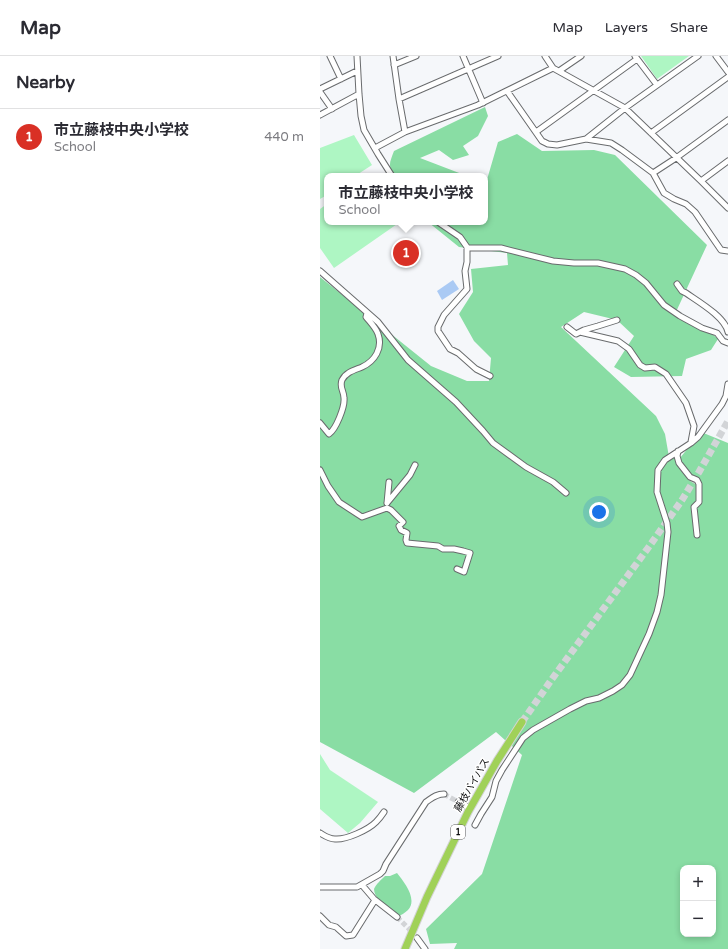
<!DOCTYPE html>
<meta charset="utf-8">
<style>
body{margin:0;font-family:"Varela Round","Noto Sans JP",sans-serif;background:#f2f2f3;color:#2b2b33}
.controls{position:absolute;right:12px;bottom:12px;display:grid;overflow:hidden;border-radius:8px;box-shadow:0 2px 6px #0003}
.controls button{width:36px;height:36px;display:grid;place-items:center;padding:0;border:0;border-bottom:1px solid #e1e1e2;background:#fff;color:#2b2b33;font:20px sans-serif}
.you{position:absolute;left:279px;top:456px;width:14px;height:14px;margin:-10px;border:3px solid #fff;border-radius:50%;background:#1a73e8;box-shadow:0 0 0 6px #1a73e833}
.badge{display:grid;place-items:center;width:26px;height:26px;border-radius:50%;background:#d93025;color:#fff;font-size:13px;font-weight:700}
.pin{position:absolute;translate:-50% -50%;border:2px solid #fff;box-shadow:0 1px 4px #0006}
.popup{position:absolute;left:4px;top:117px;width:164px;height:52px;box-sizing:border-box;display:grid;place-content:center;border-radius:8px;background:#fff;filter:drop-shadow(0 1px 3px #0005);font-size:13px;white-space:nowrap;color:#7c7c81}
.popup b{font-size:15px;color:#2b2b33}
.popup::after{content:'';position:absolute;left:50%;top:100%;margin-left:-8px;border:8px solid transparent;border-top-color:#fff}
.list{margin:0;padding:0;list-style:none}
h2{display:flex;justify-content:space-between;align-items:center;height:52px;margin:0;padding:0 16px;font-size:17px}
h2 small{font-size:13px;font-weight:400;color:#7c7c81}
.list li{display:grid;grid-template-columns:26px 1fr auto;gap:12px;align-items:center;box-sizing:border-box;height:56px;padding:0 16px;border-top:1px solid #e1e1e2}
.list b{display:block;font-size:15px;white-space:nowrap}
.list p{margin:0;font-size:13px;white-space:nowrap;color:#7c7c81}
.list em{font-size:13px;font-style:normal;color:#7c7c81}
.map{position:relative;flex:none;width:408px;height:893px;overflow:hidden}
header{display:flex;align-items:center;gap:24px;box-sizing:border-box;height:56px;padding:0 20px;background:#fff;border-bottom:1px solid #e1e1e2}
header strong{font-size:19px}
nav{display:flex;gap:22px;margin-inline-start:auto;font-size:14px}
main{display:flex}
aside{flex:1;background:#fff}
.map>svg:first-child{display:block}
.green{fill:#aef6c3}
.forest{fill:#89dda4;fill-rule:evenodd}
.water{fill:#aacaf4}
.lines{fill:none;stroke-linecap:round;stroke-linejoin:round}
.minor-tunnel{stroke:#d2d4d7;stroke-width:5;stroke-dasharray:5 2.5;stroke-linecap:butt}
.highway-tunnel{stroke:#d2d4d7;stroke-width:7;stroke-dasharray:7 3.5;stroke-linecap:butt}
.minor-casing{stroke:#696b6d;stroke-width:7}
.highway-casing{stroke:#d3d4d4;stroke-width:9}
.minor{stroke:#fff;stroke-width:5}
.highway{stroke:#a0d158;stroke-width:7}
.labels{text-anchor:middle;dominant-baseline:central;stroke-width:3;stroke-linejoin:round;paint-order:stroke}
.shield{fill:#fff;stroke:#565657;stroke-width:1}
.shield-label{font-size:9px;font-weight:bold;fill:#0d0e0f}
.street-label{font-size:10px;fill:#0d0e0f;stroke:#fff}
</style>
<header>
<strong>Map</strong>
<nav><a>Map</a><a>Layers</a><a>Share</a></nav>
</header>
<main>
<aside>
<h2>Nearby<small></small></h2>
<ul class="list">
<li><span class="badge">1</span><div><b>市立藤枝中央小学校</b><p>School</p></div><em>440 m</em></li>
</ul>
</aside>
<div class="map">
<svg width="408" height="893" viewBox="0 0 408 893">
<rect width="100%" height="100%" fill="#f5f7fa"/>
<path class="green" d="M321,0h48l-32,23z
M34,79l18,30 -17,11h-28v19l-7,4v-51z
M7,148v18h73l-66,46 -14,-20v-39z
M0,698l10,16 48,32 -18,21 -12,10 -28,-24z"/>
<path class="forest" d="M165,51l3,9 -10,20 -15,10 6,9 -16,5 -14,-10 -19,8 47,18h-72c-8,-10 -5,-14 -1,-25z
M197,78l25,17 52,-1 21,5 92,90 -32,69 35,18 8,7 -7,11 -25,9 -4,17 -51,1 -17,-10 20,-31 -17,-16 -33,-8 -23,15 95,89 9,18 4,23 11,1 21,-26 27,11v506h-274l3,-6 -27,1 -4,-15 56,-55 40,-119 -26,-23 -82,61 -94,-51v-465l111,89 36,15h22l2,-23 -17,-17 -15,-27 14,-22 -2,-23 37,-4 -1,-12 -48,-6 -31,-25h57v-39h1l12,-41zM363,812h30v66h-30z
M77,817c7,9 21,26 11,37 -3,3 -7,5 -11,7 -9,-3 -17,-9 -20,-19 -1,-3 -3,-5 -3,-9 2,-5 7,-9 11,-13h5z"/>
<path class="water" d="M133,224l6,9 -17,11 -5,-9z"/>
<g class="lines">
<path class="minor-tunnel" d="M124,738l14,8
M77,861l17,17"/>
<path class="highway-tunnel" d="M202,666l30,-43 96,-131 34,-48 17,-28 29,-51"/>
<defs>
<path id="minor" d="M10,0l11,23
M37,0l2,38 2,22 3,14 14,24 14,22
M73,0l6,43 6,33
M143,0l20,47
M225,0l8,12 72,40 76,73 27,27
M315,0l22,29
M396,0l12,16
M74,9l22,-9
M239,15l22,-15
M0,33l37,-18
M187,35l35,50 6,3 9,1 29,-6 25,4 11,7 31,23 11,20 10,6 12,5 9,8 26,38 7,1
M0,36l12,17
M79,43l99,-43
M0,59l39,-21
M216,76l101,-73
M331,77l77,-56
M266,83l39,-31 73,-52
M55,92l30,-16 73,-27 75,-37
M333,117l23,-15 52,-38
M381,125l27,-20
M118,166l22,15 7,10v15l-2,9 2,18 -23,26 -6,12v4l12,18 8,4 18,16 14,7
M147,192h34l52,13 21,2h24l27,6 11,6 10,8 18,22 16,11 22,12 15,5 6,8 5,2
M0,215l58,51 30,38 48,42 27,29 10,12 33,24 27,15 13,11
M357,228l5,7 4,2c13,9 39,24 42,39
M247,271l9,7 8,-4 14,-4 19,-6
M260,276l38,9 11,8 11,16 5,3 10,-1 11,7 20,29 8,23 -3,16
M0,367l9,11c7,-5 16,-27 15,-36 0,-7 -5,-11 -2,-18 4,-8 13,-10 20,-13 13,-6 21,-19 16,-33 -2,-6 -8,-12 -12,-17l1,-4
M358,395l-1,5 2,7 11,14 7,3 2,4v18l-5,5 3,28
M0,414l8,16 11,16 23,15 25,-9 4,2 12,12 -4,4 2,4 6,3 -1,7 1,3 31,3 5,3h11l9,2 7,2 -6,19 -7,-3
M67,447l23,-28 5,-10
M67,447l2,-21
M138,746l8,4
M155,769l6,-11 11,-17 4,-16 6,-11 21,-32 10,-8 37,-21 16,-8 13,-3 14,-7 9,-6 8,-10 19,-41 8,-22 4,-17 7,-63 -1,-9 -10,-31 1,-22 7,-10 26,-17 7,-6 24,-33 4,-8 2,-12
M0,777c5,3 9,6 15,6 11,1 33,-9 41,-17 3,-3 6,-7 8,-10
M42,829l12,14 23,18
M0,831h37l23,-13 3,-3 3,-7 40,-62c6,-4 10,-8 18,-8
M0,860l9,9 7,2 10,9 7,-1 22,-35
M97,882l8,11"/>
<path id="highway" d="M85,893l22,-52 41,-85 29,-51 25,-39"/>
</defs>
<use href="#minor" class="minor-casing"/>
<use href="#highway" class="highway-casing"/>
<use href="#minor" class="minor"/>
<use href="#highway" class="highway"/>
</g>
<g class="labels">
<rect class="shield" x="131" y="769" width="14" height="14" rx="3"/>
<g class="shield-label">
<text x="138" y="776">1</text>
</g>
<g class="street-label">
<text transform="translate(152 729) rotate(-60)">藤枝バイパス</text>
</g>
</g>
</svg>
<div class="controls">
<button>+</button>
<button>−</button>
</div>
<div class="you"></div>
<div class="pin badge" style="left:86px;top:197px">1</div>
<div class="popup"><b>市立藤枝中央小学校</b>School</div>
</div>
</main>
